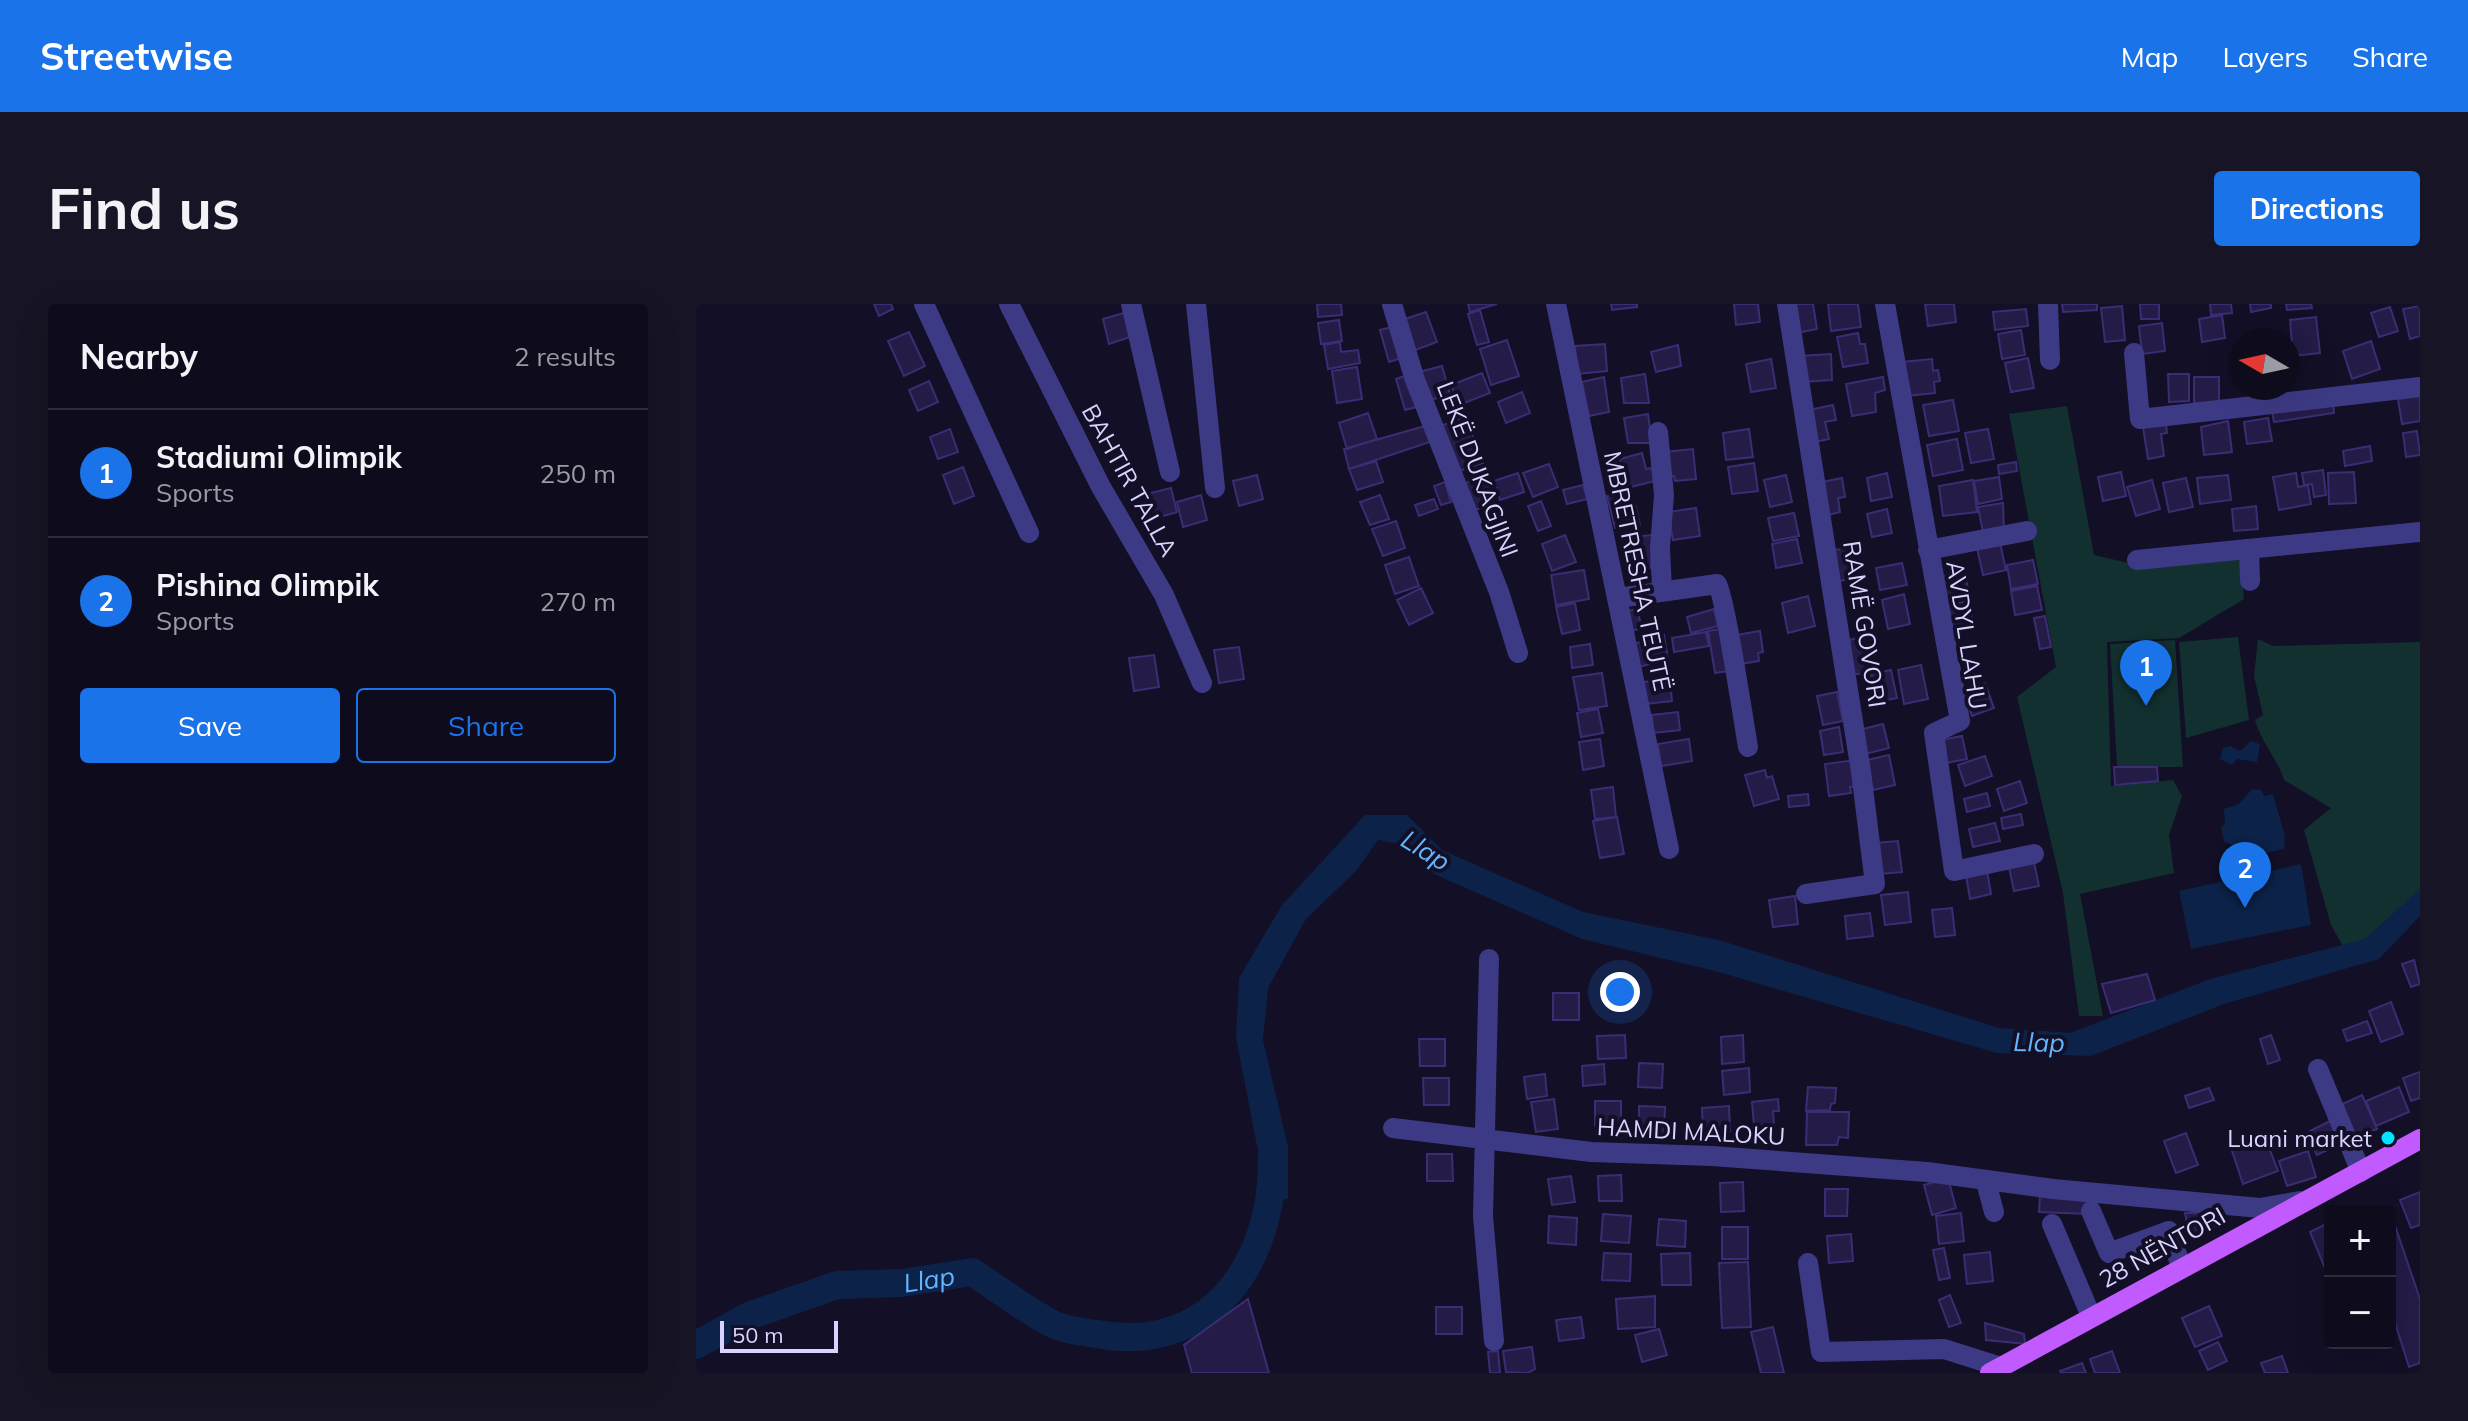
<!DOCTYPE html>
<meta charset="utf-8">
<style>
body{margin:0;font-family:Mulish,sans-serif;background:#171425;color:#f1f3f6}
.controls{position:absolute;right:24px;bottom:24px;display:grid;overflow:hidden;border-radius:8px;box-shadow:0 8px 32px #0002}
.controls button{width:72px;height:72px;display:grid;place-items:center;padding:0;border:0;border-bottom:2px solid #2e2b3b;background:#0e0b1c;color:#f1f3f6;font:40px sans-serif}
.compass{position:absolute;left:1532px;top:24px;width:72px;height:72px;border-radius:50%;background:#0e0b1c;box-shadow:0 8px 32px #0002;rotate:279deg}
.scale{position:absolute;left:24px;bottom:20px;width:118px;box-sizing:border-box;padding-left:8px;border:4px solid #d9d4ff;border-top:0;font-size:22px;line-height:28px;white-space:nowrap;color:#d9d4ff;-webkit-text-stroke:6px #130f26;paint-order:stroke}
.you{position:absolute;left:924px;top:688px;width:28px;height:28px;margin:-20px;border:6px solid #fff;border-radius:50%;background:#1a73e8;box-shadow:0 0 0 12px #1a73e833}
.badge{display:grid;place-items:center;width:52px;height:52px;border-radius:50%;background:#1a73e8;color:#fff;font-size:26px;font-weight:700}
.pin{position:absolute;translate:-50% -66px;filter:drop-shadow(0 2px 4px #0008)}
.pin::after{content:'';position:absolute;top:42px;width:28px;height:24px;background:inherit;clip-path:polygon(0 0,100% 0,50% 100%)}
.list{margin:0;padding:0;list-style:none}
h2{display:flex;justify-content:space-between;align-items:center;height:104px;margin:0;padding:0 32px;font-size:34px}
h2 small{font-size:26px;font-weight:400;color:#9b9ba3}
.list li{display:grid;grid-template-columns:52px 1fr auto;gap:24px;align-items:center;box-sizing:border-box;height:128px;padding:0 32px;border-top:2px solid #2e2b3b}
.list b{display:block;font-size:30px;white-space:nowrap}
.list p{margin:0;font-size:26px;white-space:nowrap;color:#9b9ba3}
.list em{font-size:26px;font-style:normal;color:#9b9ba3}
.actions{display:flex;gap:16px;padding:24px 32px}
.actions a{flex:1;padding:18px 0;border:2px solid #1a73e8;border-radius:8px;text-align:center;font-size:28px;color:#1a73e8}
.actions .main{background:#1a73e8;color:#fff}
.map{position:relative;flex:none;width:1724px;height:1069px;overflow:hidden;border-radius:8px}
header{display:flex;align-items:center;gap:48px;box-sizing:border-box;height:112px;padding:0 40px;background:#1a73e8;color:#fff}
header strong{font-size:38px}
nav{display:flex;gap:44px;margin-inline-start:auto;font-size:28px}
.intro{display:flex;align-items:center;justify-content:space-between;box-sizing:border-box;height:192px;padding:0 48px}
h1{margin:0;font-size:56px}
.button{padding:20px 36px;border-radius:8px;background:#1a73e8;color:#fff;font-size:28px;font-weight:700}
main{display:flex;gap:48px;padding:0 48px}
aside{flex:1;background:#0e0b1c;border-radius:8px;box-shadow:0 8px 32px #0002}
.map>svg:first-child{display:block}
.green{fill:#12302f}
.water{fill:#0c2248}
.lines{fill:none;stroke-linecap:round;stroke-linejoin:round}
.river{stroke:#0c2248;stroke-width:28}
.building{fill:#241b47;stroke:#3b2d73;stroke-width:2}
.minor{stroke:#3d3a85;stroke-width:20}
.major{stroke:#c25bff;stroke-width:20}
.poi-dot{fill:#00e5ff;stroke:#130f26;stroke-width:3}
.labels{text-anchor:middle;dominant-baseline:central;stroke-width:8;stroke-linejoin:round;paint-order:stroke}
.street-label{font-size:24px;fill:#d9d4ff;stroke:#130f26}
.poi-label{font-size:24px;fill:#d9d4ff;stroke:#130f26;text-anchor:end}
.water-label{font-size:26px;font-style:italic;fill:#62b6ff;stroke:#130f26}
</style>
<header>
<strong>Streetwise</strong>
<nav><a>Map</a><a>Layers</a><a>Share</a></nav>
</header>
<div class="intro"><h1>Find us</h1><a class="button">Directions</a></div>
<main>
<aside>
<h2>Nearby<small>2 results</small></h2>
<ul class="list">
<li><span class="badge">1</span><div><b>Stadiumi Olimpik</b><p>Sports</p></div><em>250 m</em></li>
<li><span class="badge">2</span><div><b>Pishina Olimpik</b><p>Sports</p></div><em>270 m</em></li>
</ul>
<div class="actions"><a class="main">Save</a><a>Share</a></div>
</aside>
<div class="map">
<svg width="1724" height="1069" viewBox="0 0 1724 1069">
<rect width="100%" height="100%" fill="#130f26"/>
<path class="green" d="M1371,102l27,149 43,10 103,-10 4,44 -65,39 -72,4 4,144 62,-6 9,16 -13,39 5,38 -94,21 23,122h-24l-16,-123 -46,-196 39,-30 -47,-253z
M1542,333l11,83 -63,18 -7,-96z
M1562,335l15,7 147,-4v257l-73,54 -16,-28 -27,-95 27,-22 -47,-28c-7,-22 -23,-38 -29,-60l8,-5 -9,-39z
M1479,336l8,127h-66l-7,-123z"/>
<path class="water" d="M1555,437l9,3 -3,18 -20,-3 -5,6 -12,-6 3,-11 7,-2 10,5z
M1556,485l9,1 3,6 9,-2 12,42 -1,13 -32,7 -18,-2 -1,-9 -9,-3 -3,-14 4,-5 -1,-14 15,-5z
M669,511h42l35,35 141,62 136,28 280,88 71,5 140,-54 155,-40 55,-50v27l-41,43 -155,45 -133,52 -94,-3 -282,-82 -133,-32 -148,-65 -29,-29 -27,-5 -22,31 -50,48 -38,69 -5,52 25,107v52l-31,5 1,-53 -22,-113 3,-60 43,-73z
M1605,560l10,61 -120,24 -12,-58z"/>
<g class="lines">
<path class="river" id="s1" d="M0,1041l53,-29 88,-31 65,-2 70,-11c27,17 54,39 83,53 12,6 29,7 42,9 111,21 174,-68 175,-169"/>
</g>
<path class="building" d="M178,0h17l2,5 -14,7z
M621,0h24l1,11 -24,2z
M772,0h29l-27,8z
M915,0h26v3l-25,3z
M1038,0h24l2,18 -24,3z
M1096,0h21l4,25 -21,4z
M1132,0h30l3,23 -30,4z
M1229,0h29l2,18 -28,4z
M1366,0h35v6l-34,2z
M1444,0h19v15h-18z
M1514,0h21l1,9 -21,2z
M1554,0h21v4l-20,4z
M1590,0h25l1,4 -25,2z
M1426,2l3,34 -20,2 -4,-34z
M1724,2v30l-10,3 -7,-30z
M1694,3l8,24 -19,6 -8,-24z
M1330,5l2,17 -33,4 -2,-18z
M784,6l9,32 -12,3 -9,-31z
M431,8l6,24 -24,8 -6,-25z
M730,8l11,30 -24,9 -11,-31z
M1526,11l3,23 -23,4 -3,-23z
M1620,13l4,36 -27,3 -3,-36z
M643,16l3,21 -21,3 -3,-21z
M1466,19l3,28 -23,3 -3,-28z
M696,23l9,31 -12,4 -9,-32z
M1325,26l4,25 -23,4 -4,-25z
M213,28l16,34 -21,10 -16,-35z
M1162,29l2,11h5l3,19 -25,4 -6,-30z
M811,36l12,36 -28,9 -11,-36z
M1675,37l9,28 -28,10 -9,-28z
M644,38l1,10 17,-2 2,13 -32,6 -4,-24z
M909,40l2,27 -30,3 -2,-28z
M982,41l3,21 -25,6 -5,-20z
M1135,50l1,26 -31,2 -2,-26z
M1332,54l6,30 -23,4 -6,-29z
M1075,55l5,29 -25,4 -5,-28z
M1236,55l1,12 5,-1 2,11 -6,1 1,11 -29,3 -4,-34z
M746,62l8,28 -23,7 -8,-29z
M661,63l5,32 -25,4 -5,-32z
M786,69l8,20 -31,12 -8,-20z
M949,70l4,29h-25l-3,-25z
M1472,70h21v27l-20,1z
M712,71l9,32 -12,3 -9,-31z
M908,73l5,35 -20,4 -7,-34z
M1187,73l2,13 -10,3 1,19 -24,4 -6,-32z
M1498,73h25v26h-25z
M233,77l9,21 -20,9 -9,-21z
M1555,84h21l1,6 -18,6z
M826,88l8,21 -24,10 -8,-21z
M1724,92v25l-18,3 -4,-25z
M1257,96l6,31 -30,5 -6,-31z
M1637,98l1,11 -60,9 -2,-11z
M1137,101l3,15 -11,2 4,17 -14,3 -6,-32z
M672,109l9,26 -30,10 -8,-26z
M952,110l4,29h-24l-4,-25z
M770,113l17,46 -29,10 -17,-46z
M1572,114l4,23 -25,3 -3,-22z
M1532,117l4,31 -28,3 -3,-28z
M1470,120l1,9 -6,1 3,22 -16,3 -5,-32z
M729,122l8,15 -84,28 -5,-20z
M254,125l8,23 -20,7 -8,-22z
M1053,125l4,28 -27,3 -3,-27z
M1292,125l6,30 -23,4 -6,-30z
M1721,127l3,24 -14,2 -3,-24z
M1261,135l6,31 -30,6 -6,-31z
M1674,142l2,15 -27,5 -2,-15z
M997,145l3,30 -21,2 -1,-5h-6l-3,-24z
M946,149l4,16 6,-1 3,13 -28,7 -7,-29z
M680,157l7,21 -26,8 -8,-21z
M1320,158l1,9 -18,3 -1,-9z
M1058,159l4,28 -26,3 -4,-27z
M853,160l9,23 -25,10 -10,-24z
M267,163l11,29 -20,8 -11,-29z
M1627,166l3,25 -12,2 -2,-13 -8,1 -2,-12z
M1425,168l5,24 -23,5 -5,-24z
M1658,168l2,31 -27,1 -1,-31z
M822,169l6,19 -24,8 -6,-19z
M1191,169l5,24 -21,4 -4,-23z
M1600,169l2,14 10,-2 3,19 -32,6 -6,-33z
M561,171l6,24 -24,7 -6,-25z
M1090,171l6,27 -22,5 -6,-27z
M1532,171l3,25 -31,4 -3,-26z
M788,172l10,27 -24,9 -10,-27z
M1303,173l3,22 -24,5 -4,-23z
M1146,174l3,19 -7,1 2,14 -12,3 -6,-33z
M1490,174l7,29 -24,5 -6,-29z
M1277,176l4,32 -34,4 -4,-30z
M1456,176l8,29 -24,7 -9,-29z
M749,178l6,20 -10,3 -7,-19z
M887,181l4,14 -20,5 -4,-14z
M475,184l6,24 -24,7 -6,-25z
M934,186l3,11 -6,2 5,20 -17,5 -8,-32z
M505,191l6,25 -24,7 -6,-25z
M684,191l9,24 -19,6 -10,-23z
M738,195l4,10 -19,7 -4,-11z
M845,197l10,25 -13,5 -10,-25z
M1307,199l1,30 -20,4 -6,-30z
M940,202l4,20 -10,2 -5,-20z
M1560,202l2,23 -24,2 -2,-22z
M1000,204l4,28 -27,4 -5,-28z
M1191,205l5,24 -20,4 -5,-23z
M1098,209l5,23 -26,5 -5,-23z
M700,217l9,27 -22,8 -11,-27z
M869,231l11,27 -24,9 -10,-27z
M957,231l-2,33 -23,1 1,-32z
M1101,235l5,24 -26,5 -4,-24z
M1304,239l6,27 -23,5 -6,-27z
M1160,243l3,17 -10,2 2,13 -12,2 -5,-31z
M713,253l10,29 -24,8 -10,-29z
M1337,256l5,24 -27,5 -4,-24z
M1206,259l5,22 -27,5 -4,-22z
M888,266l5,29 -33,6 -5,-30z
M1269,268l4,24 -26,5 -4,-24z
M1341,282l5,24 -27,5 -4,-24z
M725,284l12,25 -24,12 -12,-25z
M1208,290l6,30 -22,5 -6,-29z
M1112,292l7,30 -27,7 -6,-30z
M1273,297l4,23 -26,6 -5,-24z
M879,299l5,27 -18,4 -6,-27z
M941,305l5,19 -11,3 -4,-20z
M1018,305l4,17 -27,7 -4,-16z
M1349,312l6,31 -11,2 -6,-31z
M1025,325l8,42 -14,2 -7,-42z
M1064,327l3,21 -5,1 1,8 -24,4 -5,-29z
M1010,328l3,14 -35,6 -2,-14z
M968,331l4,24 -29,8 -5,-23z
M1166,333l4,15 5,-2 4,21 -23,4 -7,-34z
M894,340l3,21 -21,3 -2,-21z
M543,343l5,32 -25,4 -5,-33z
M458,351l5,32 -25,4 -5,-33z
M1225,361l7,34 -24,5 -6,-34z
M1195,366l6,28 -20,4 -6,-28z
M906,369l5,33 -28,4 -6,-33z
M974,375l2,22 -26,3 -2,-22z
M1289,379l9,25 -22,8 -9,-25z
M1141,388l6,29 -20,4 -6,-29z
M902,405l5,24 -22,4 -4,-24z
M982,408l2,18 -27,3 -1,-18z
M1187,420l6,24 -24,6 -6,-24z
M1143,423l4,25 -19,3 -4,-24z
M1266,432l5,23 -21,4 -5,-23z
M904,435l4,27 -21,4 -4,-28z
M993,435l3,22 -31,5 -3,-22z
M1193,451l6,30 -22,5 -6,-30z
M1289,452l7,20 -27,10 -7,-21z
M1159,456l4,26 -9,1 1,6 -22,3 -4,-32z
M1418,463h43l1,14 -43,4z
M1069,466l2,8 5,-2 7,23 -25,7 -9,-31z
M1324,477l7,22 -23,8 -7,-22z
M917,483l3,30 -21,2 -4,-29z
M1291,489l3,13 -23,6 -3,-13z
M1112,490l1,11 -20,2 -1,-11z
M1325,510l2,11 -20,4 -2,-11z
M921,513l7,37 -24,4 -7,-37z
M1299,519l5,18 -27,6 -4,-18z
M1202,537l4,31 -23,2 -3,-31z
M1338,558l5,24 -25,5 -5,-24z
M1291,567l4,23 -21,5 -4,-24z
M1212,588l3,30 -26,3 -4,-30z
M1099,592l3,28 -25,3 -4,-27z
M1256,604l3,27 -20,2 -3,-27z
M1174,609l3,23 -26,3 -2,-23z
M1718,656l6,24 -9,3 -9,-23z
M1451,670l8,26 -44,13 -9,-29z
M857,689h26v27h-26z
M1695,698l12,32 -22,8 -12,-31z
M1671,717l5,12 -25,8 -4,-11z
M929,731l1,23 -28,1 -1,-23z
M1047,731l1,27 -22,2 -1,-27z
M1575,731l9,25 -12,4 -8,-25z
M723,735h26v27h-25z
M943,759l24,1 -1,24 -24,-1z
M908,760l1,20 -22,2 -1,-20z
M1053,764l1,24 -26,3 -2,-24z
M1724,768v26l-9,3 -8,-23z
M849,770l2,22 -20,3 -3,-22z
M727,774h26v27h-25z
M1112,783l28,1 -1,15 -4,1 -1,6 -24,1z
M1703,783l10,25 -33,14 -10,-25z
M1513,784l5,12 -25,8 -4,-12z
M1666,791l15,34 -27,11 -14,-33z
M858,795l4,30 -22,3 -5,-30z
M1082,795l1,12h-6l1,13 -20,2 -2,-24z
M899,797h26v25h-26z
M943,802l26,1 -1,26 -25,-1z
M1033,802l1,25 -27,1 -1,-24z
M1111,808h42l-1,26 -9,-1 -2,8h-31z
M1636,816l10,23 -25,12 -11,-22z
M1490,829l12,32 -22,8 -12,-32z
M1570,836l12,31 -35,13 -11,-33z
M1612,847l8,26 -29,9 -8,-25z
M731,850h25l1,27h-26z
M925,871l1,26h-23l-1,-25z
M875,872l4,26 -23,3 -4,-26z
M1252,874l8,30 -24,7 -8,-30z
M1047,878l1,29 -23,1 -1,-29z
M1129,885h23l-1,27h-22z
M1724,888v33l-9,3 -11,-28z
M1344,891l49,2 -1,17 -49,-2z
M1694,907l30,88v64l-11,4 -19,-60z
M1265,909l3,28 -25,3 -3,-28z
M1489,909h27l5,6 -5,13 -22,5z
M907,910l28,2 -2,27 -28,-2z
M853,912l28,2 -1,27 -28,-2z
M963,915l27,2 -1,26 -28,-2z
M1634,918v56h-1l-19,-46z
M1026,923h26v32h-26z
M1155,930l2,27 -24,2 -2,-27z
M1463,937l5,9 -16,8 -5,-9z
M1248,944l6,30 -11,2 -6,-30z
M1294,948l3,29 -26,3 -3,-29z
M908,949l27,1 -1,27 -28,-1z
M994,949l1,32h-29l-1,-31z
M1052,958l3,65 -29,1 -3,-65z
M1254,991l11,28 -12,4 -10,-27z
M959,992v31l-37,2 -2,-30z
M552,995l21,74h-77l-8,-28z
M1513,1002l13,30 -27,11 -13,-29z
M740,1003h26v27h-26z
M885,1013l3,21 -25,3 -3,-21z
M1289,1019l39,11 1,10 -39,-4z
M1077,1023l11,46h-23l-10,-41z
M963,1025l8,26 -25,7 -7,-27z
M1522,1038l9,19 -19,9 -9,-19z
M836,1043l3,22 -7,4 -22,-1 -3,-21z
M802,1047l2,22h-10l-2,-21z
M1416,1047l8,22h-25l-5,-14z
M1586,1052l6,17h-23l-4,-10z
M1386,1059l4,10h-25l-1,-2z"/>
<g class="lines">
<path class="minor" d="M228,0l105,229
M313,0l92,183 63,108 38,88
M435,0l39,168
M500,0l19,184
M696,0l23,76 84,212 19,61
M860,0l113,545
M1091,0l74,468 14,112 -69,10
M1189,0l75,417 -26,12 20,138 80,-17
M1352,0l2,56
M1438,49l6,66 280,-32
M962,128l6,63 -4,53 2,43
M1553,245l1,32
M1232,246l99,-19
M1441,256l283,-28
M922,294l99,-14c7,8 27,140 31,163
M793,655l-6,257 11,125
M1622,765l43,103
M697,824l198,24 121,4 215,16 126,17 207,19 40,-7
M1290,878l8,30
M1395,907l18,42 60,-22 12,35
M1356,920l39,92
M1112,959l13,89 123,-3 57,18"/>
<path class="major" d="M1294,1069l430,-234"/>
</g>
<circle class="poi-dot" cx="1692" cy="834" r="8"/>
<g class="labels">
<g class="street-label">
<text transform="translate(782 165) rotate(69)">LEKË DUKAGJINI</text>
<text transform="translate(434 176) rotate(61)">BAHTIR TALLA</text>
<text transform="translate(942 267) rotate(78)">MBRETRESHA TEUTË</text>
<text transform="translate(1169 320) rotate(81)">RAMË GOVORI</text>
<text transform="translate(1271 331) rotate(81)">AVDYL LAHU</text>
<text transform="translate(995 827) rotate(3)">HAMDI MALOKU</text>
<text transform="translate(1466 943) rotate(-29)">28 NËNTORI</text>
</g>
<g class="poi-label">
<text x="1676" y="834">Luani market</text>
</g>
<g class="water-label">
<text transform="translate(730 546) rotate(32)">Llap</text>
<text transform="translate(1343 738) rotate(1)">Llap</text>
<text stroke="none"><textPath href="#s1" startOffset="246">Llap</textPath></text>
</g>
</g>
</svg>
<div class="controls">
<button>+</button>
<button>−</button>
</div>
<svg class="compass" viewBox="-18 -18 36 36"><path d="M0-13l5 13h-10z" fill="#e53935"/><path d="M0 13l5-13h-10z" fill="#9b9ba3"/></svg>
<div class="scale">50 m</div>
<div class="you"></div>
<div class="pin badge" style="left:1450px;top:402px">1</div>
<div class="pin badge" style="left:1549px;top:604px">2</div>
</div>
</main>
